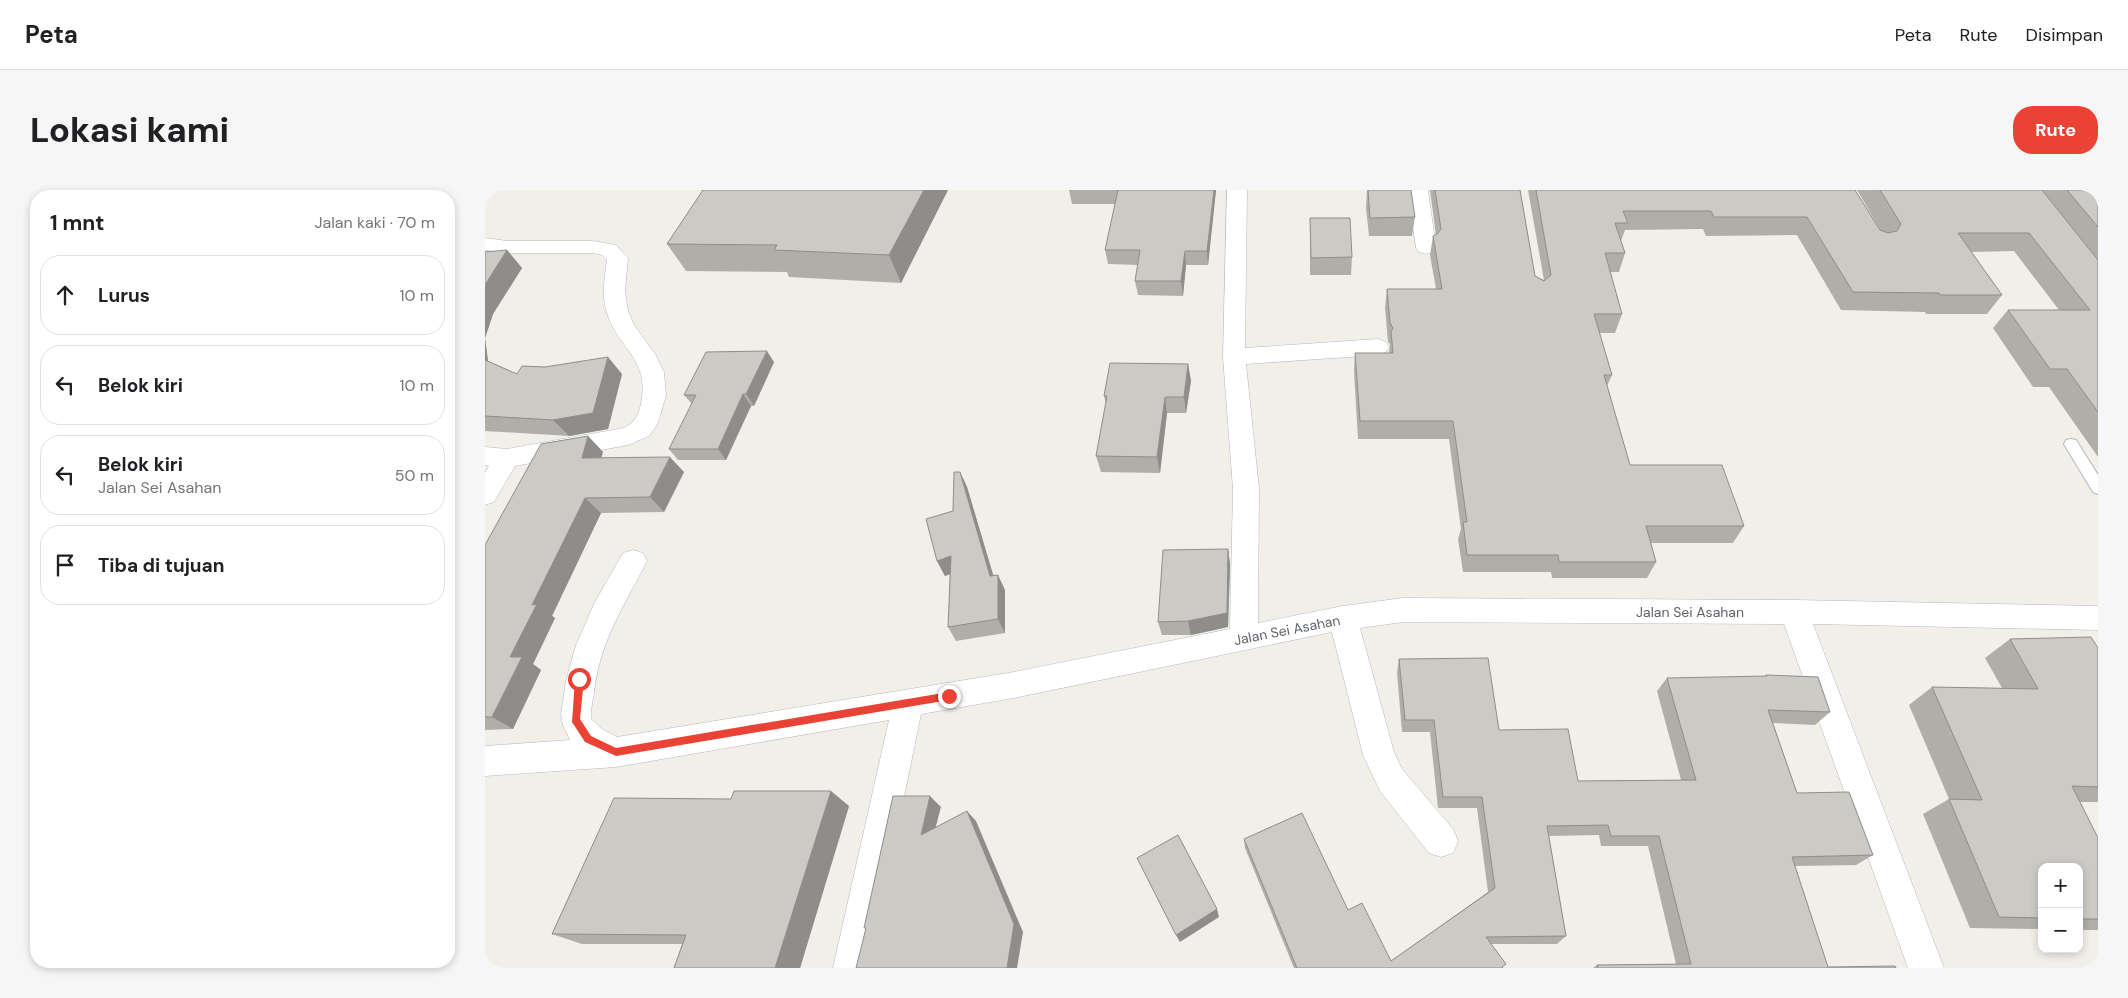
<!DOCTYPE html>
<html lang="id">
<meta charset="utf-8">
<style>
body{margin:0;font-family:"DM Sans",sans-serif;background:#f6f6f6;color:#202124}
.controls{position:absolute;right:15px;bottom:15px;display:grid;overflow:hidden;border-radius:10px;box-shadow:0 2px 8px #0003}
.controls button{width:45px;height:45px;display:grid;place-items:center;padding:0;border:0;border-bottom:1px solid #e0e0e0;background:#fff;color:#202124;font:25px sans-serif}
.stop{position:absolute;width:15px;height:15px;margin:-11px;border:4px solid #ea4335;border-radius:50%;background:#fff}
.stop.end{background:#ea4335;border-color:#fff;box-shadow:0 1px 5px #0008}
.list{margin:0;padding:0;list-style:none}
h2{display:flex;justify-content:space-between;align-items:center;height:65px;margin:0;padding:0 20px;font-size:21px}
h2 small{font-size:16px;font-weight:400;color:#757577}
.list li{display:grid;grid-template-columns:32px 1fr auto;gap:15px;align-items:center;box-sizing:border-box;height:80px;margin:0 10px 10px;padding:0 10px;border:1px solid #e0e0e0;border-radius:20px}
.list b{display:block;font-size:19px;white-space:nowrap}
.list p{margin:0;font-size:16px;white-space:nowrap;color:#757577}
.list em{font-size:16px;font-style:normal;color:#757577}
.icon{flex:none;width:28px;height:28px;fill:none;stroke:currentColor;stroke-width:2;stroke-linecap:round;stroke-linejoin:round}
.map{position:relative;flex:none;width:1613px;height:778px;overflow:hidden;border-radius:20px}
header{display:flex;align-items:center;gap:30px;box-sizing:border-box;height:70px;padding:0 25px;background:#fff;border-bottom:1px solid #e0e0e0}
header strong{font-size:24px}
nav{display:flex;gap:28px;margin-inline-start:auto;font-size:18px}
.intro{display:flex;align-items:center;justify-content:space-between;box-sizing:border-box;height:120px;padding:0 30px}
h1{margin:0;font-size:35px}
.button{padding:12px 22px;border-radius:20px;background:#ea4335;color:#fff;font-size:18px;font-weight:700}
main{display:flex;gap:30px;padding:0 30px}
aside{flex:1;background:#fff;border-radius:20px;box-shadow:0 2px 8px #0003}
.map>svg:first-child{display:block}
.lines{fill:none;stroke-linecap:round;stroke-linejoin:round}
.service-casing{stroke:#b5b8bc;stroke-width:2}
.minor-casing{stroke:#b5b8bc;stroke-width:1}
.service{fill:#fff;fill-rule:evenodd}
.minor{fill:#fff;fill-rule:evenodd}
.wall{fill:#afaea9}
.shaded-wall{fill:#8f8d8a}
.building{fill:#cccac5;stroke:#8f8d8a}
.route{fill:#ea4335}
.labels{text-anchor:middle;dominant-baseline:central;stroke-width:4;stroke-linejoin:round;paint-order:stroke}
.street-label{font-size:14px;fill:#5f6368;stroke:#fff}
</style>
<header>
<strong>Peta</strong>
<nav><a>Peta</a><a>Rute</a><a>Disimpan</a></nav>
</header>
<div class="intro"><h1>Lokasi kami</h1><a class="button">Rute</a></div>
<main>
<aside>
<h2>1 mnt<small>Jalan kaki · 70 m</small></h2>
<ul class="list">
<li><svg class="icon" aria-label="ahead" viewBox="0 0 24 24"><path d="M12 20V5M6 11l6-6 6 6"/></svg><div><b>Lurus</b></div><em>10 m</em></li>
<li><svg class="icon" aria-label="left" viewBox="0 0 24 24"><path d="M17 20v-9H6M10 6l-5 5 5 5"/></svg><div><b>Belok kiri</b></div><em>10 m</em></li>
<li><svg class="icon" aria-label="left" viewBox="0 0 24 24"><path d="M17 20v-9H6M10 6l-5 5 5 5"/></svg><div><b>Belok kiri</b><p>Jalan Sei Asahan</p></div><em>50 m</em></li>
<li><svg class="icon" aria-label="arrive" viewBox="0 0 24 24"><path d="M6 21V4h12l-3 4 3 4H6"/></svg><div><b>Tiba di tujuan</b></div></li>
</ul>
</aside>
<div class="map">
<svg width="1613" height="778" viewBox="0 0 1613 778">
<rect width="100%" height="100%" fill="#f1efe8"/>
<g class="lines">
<defs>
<path id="service" d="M1586,249l5,1 22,35v19l-5,-2 -29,-48 2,-4z"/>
<path id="minor" d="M742,0h20l-2,158 133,-9 8,3 3,5 -3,5 -8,3 -132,9 13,125 -1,134 85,-17 60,-8 391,2 304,6v24l-285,-6 131,344h-36l-124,-344 -381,-2 -43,6 34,124 8,17 51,60 5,12 -5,12 -12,4 -12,-4 -49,-62 -17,-36 -31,-123 -318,66 -93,16 -52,254h-36l56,-248 -273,47 -131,9v-30l85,-6 -7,-15 -2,-10 5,-34 10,-36 19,-43 28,-49 10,-3 10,3 4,8c-23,45 -47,80 -53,131 -1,9 -4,18 -3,27l11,10 15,8 397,-65 216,-43 3,-140 -10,-132z
M923,0h20l8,58 -3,4 -7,2 -7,-2 -3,-4z
M0,48l22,3h86l23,4 12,13 -3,33 3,20 6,14 21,29 9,18 2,23 -8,28 -9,13 -21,9 -113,21 -21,36 -9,3v-32l4,-7 -4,-1v-18l22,2 117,-21c11,-6 14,-12 17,-24 9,-47 -22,-53 -34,-91 -6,-17 -2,-36 0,-53l-5,-5 -9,-2h-86l-22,-3z"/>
</defs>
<use href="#service" class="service-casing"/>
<use href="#minor" class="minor-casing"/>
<use href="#service" class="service"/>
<use href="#minor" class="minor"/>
</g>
<path class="wall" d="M218,0h245l-47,93 -112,-6 -2,-5 -101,-1 -19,-27z
M584,0h147l-8,75h-22l-3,31 -45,-1 -3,-14 3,-16 -30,-1 -3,-14 10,-46h-43z
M882,0l48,27 -3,19h-43l-3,-28z
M945,0h90l15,86 9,4 -16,-90h327l25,40 1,1 -24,-41h241v267l-49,-70h-16l-40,-59 15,-18h51l-45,-59 -43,1 31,43 -15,19h-61l-1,-2 -84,-2 -44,-75 -91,1 -3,-7 -78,1 -4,11 4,12 -6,19h-9l12,42 -7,19h-16l13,42 -5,11 23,79 114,61 -11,17h-82l5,19 -9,16h-95l-1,-6h-88l-5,-33 3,-10 -12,-90h-91l-4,-67 1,-19h34l1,-9 -2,-2 -3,-34 2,-19h49l-6,-34 3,-19 3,-1z
M825,28l42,39 -1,18h-41z
M22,60l15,18 -29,46 -8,24 3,23 29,13h105l-14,55 -39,7 -84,-5v-179z
M289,172l-20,44h-3l-25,54h-48l-9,-11 23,-45 -8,-9z
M703,174l3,17 -5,32h-19l-7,60 -59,-1 -5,-16 10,-52 -2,-8z
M103,246l15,16 -2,6 83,14 -20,40 -63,1 -49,103 3,2 -22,46 8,6 -28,59 -28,1v-185z
M475,282l7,15 26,89 12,14v43l-49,8 -8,-14 2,-53 -5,2 -8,-15 16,-50z
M743,359l2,15 -2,63 -37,8h-29l-4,-13z
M1525,449l88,9v154h-18l18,36v92h-19v-63h-37v62l-72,-1 -47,-114 26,-15 -40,-94 23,-18 70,1 -17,-30z
M914,469l100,71 79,51 103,-1 -24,-89 10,-13 97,-1 2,-2 64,37 -15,13 -42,-2 24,70 76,62 -17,10 -61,1 33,101 68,1h-303l4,-3 79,-1 -28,-118h-47l-2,-11 -50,1 17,100 -9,8h-66l12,24h-209l-49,-120 -1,-9 104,71 43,51 97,-69 -11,-84h-39l-8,-76h-28l-5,-59z
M364,616l-49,162h-126l8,-24h-100l-30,-10z"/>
<path class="shaded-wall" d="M439,0h24l-47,93 -12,-28z
M729,0h2l-8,75 -1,-14z
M22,60l15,18 -29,46 -8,24 3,23 -3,1v-77z
M700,61l1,14 -3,31 -2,-15z
M282,161l7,11 -20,44 -8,-12z
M123,167l14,17 -14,55 -39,7 -16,-16z
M703,174l3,17 -5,32 -2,-16z
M258,204l8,12 -25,54 -8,-11z
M680,207l2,16 -7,60 -3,-16z
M103,246l15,16 -6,21 -15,-15z
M185,267l14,15 -20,40 -14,-15z
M475,282l7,15 31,104 -8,-15z
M100,308l16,15 -49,103 3,2 -22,46 8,6 -28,59 -21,-12 18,-60 22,-52z
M743,359l2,15 -2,63 -37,8 -3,-14z
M466,366l8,15 -14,5 -8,-15z
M513,385l7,15v43l-7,-14z
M346,601l18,15 -49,162h-25z
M445,606l11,11 -10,38 -10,-10z
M482,621l9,10 47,111 -6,36h-10z
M732,719l2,8 -39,25 -4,-7z"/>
<path class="building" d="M218,0h221l-35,65 -115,-5 3,-5 -110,-1z
M633,0h96l-7,61h-22l-4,30h-46l5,-31h-35z
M883,0h43l4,27 -45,1z
M950,0h85l15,86 9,5 7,-6 -15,-85h319l25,40 8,3 9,-2 4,-7 -21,-34h162l56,70v152l-31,-43h-17l-42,-59h82l-61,-77h-71l44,62h-62l-1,-2 -86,-1 -46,-75h-93l-3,-6h-88l5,12h-13l10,30h-20l17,61h-28l18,61h-8l26,90h92l22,61h-98l10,36h-97l-1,-7h-91l-4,-33h4l-14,-101h-93l-5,-68h38l-2,-21 2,-4 -3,-5 -3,-34h55l-9,-53 4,-2 4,-5z
M1582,0h31v37z
M825,28h40l2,39 -41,1z
M22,60l-22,35v-33z
M282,161l-21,43h-3l-25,55h-49l27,-54h-12l22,-43z
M123,167l-15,56 -40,7 -68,-4v-56l32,14 5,-8 23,1z
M625,173l78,1 -4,33h-19l-8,60 -61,-1 11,-60h-3z
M103,246l-6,22 88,-1 -20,40 -65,1 -53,107 5,-1 -27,53h12l-30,60h-7v-172l56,-101z
M469,282h6l30,104 8,-1v44l-50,8 3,-71 -14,5 -11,-42 27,-8z
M743,359l-1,64 -39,8 -30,1 5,-72z
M1606,447l7,11v139l-26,-1 26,52v81h-19v-52h-37v51l-43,-1 -50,-118 33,1 -50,-113 106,2 -28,-50z
M1003,468l11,72 69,-1 10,52 118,-1 -29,-102 100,-2 -1,-1 52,2 12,35 -62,-2 29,83 52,-1 24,63 -81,2 36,110 67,-1 1,2h-298l-1,-3 94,-1 -32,-128h-48l-3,-11 -61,1 19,110 -80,1 20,27 -4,3 1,1h-206l-53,-129 58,-26 46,97 14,-7 29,58 104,-73 -13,-91h-39l-9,-77h-29l-6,-61z
M249,601h97l-56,177h-101l12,-33 -134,-1 62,-136 117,1z
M408,606h37l-9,39 46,-24 47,113 -7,44h-151l10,-40h-2z
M693,645l39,74 -41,26 -39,-77z"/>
<path class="route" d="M94,485l5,4 -4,40 11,17 25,12 333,-56 5,4 -5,4 -333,56 -31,-14 -13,-20 3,-43z"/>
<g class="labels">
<g class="street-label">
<text x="1205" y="422">Jalan Sei Asahan</text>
<text transform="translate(802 440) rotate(-11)">Jalan Sei Asahan</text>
</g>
</g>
</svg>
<div class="controls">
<button>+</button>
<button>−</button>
</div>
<div class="stop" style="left:94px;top:489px"></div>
<div class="stop end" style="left:464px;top:506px"></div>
</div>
</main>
